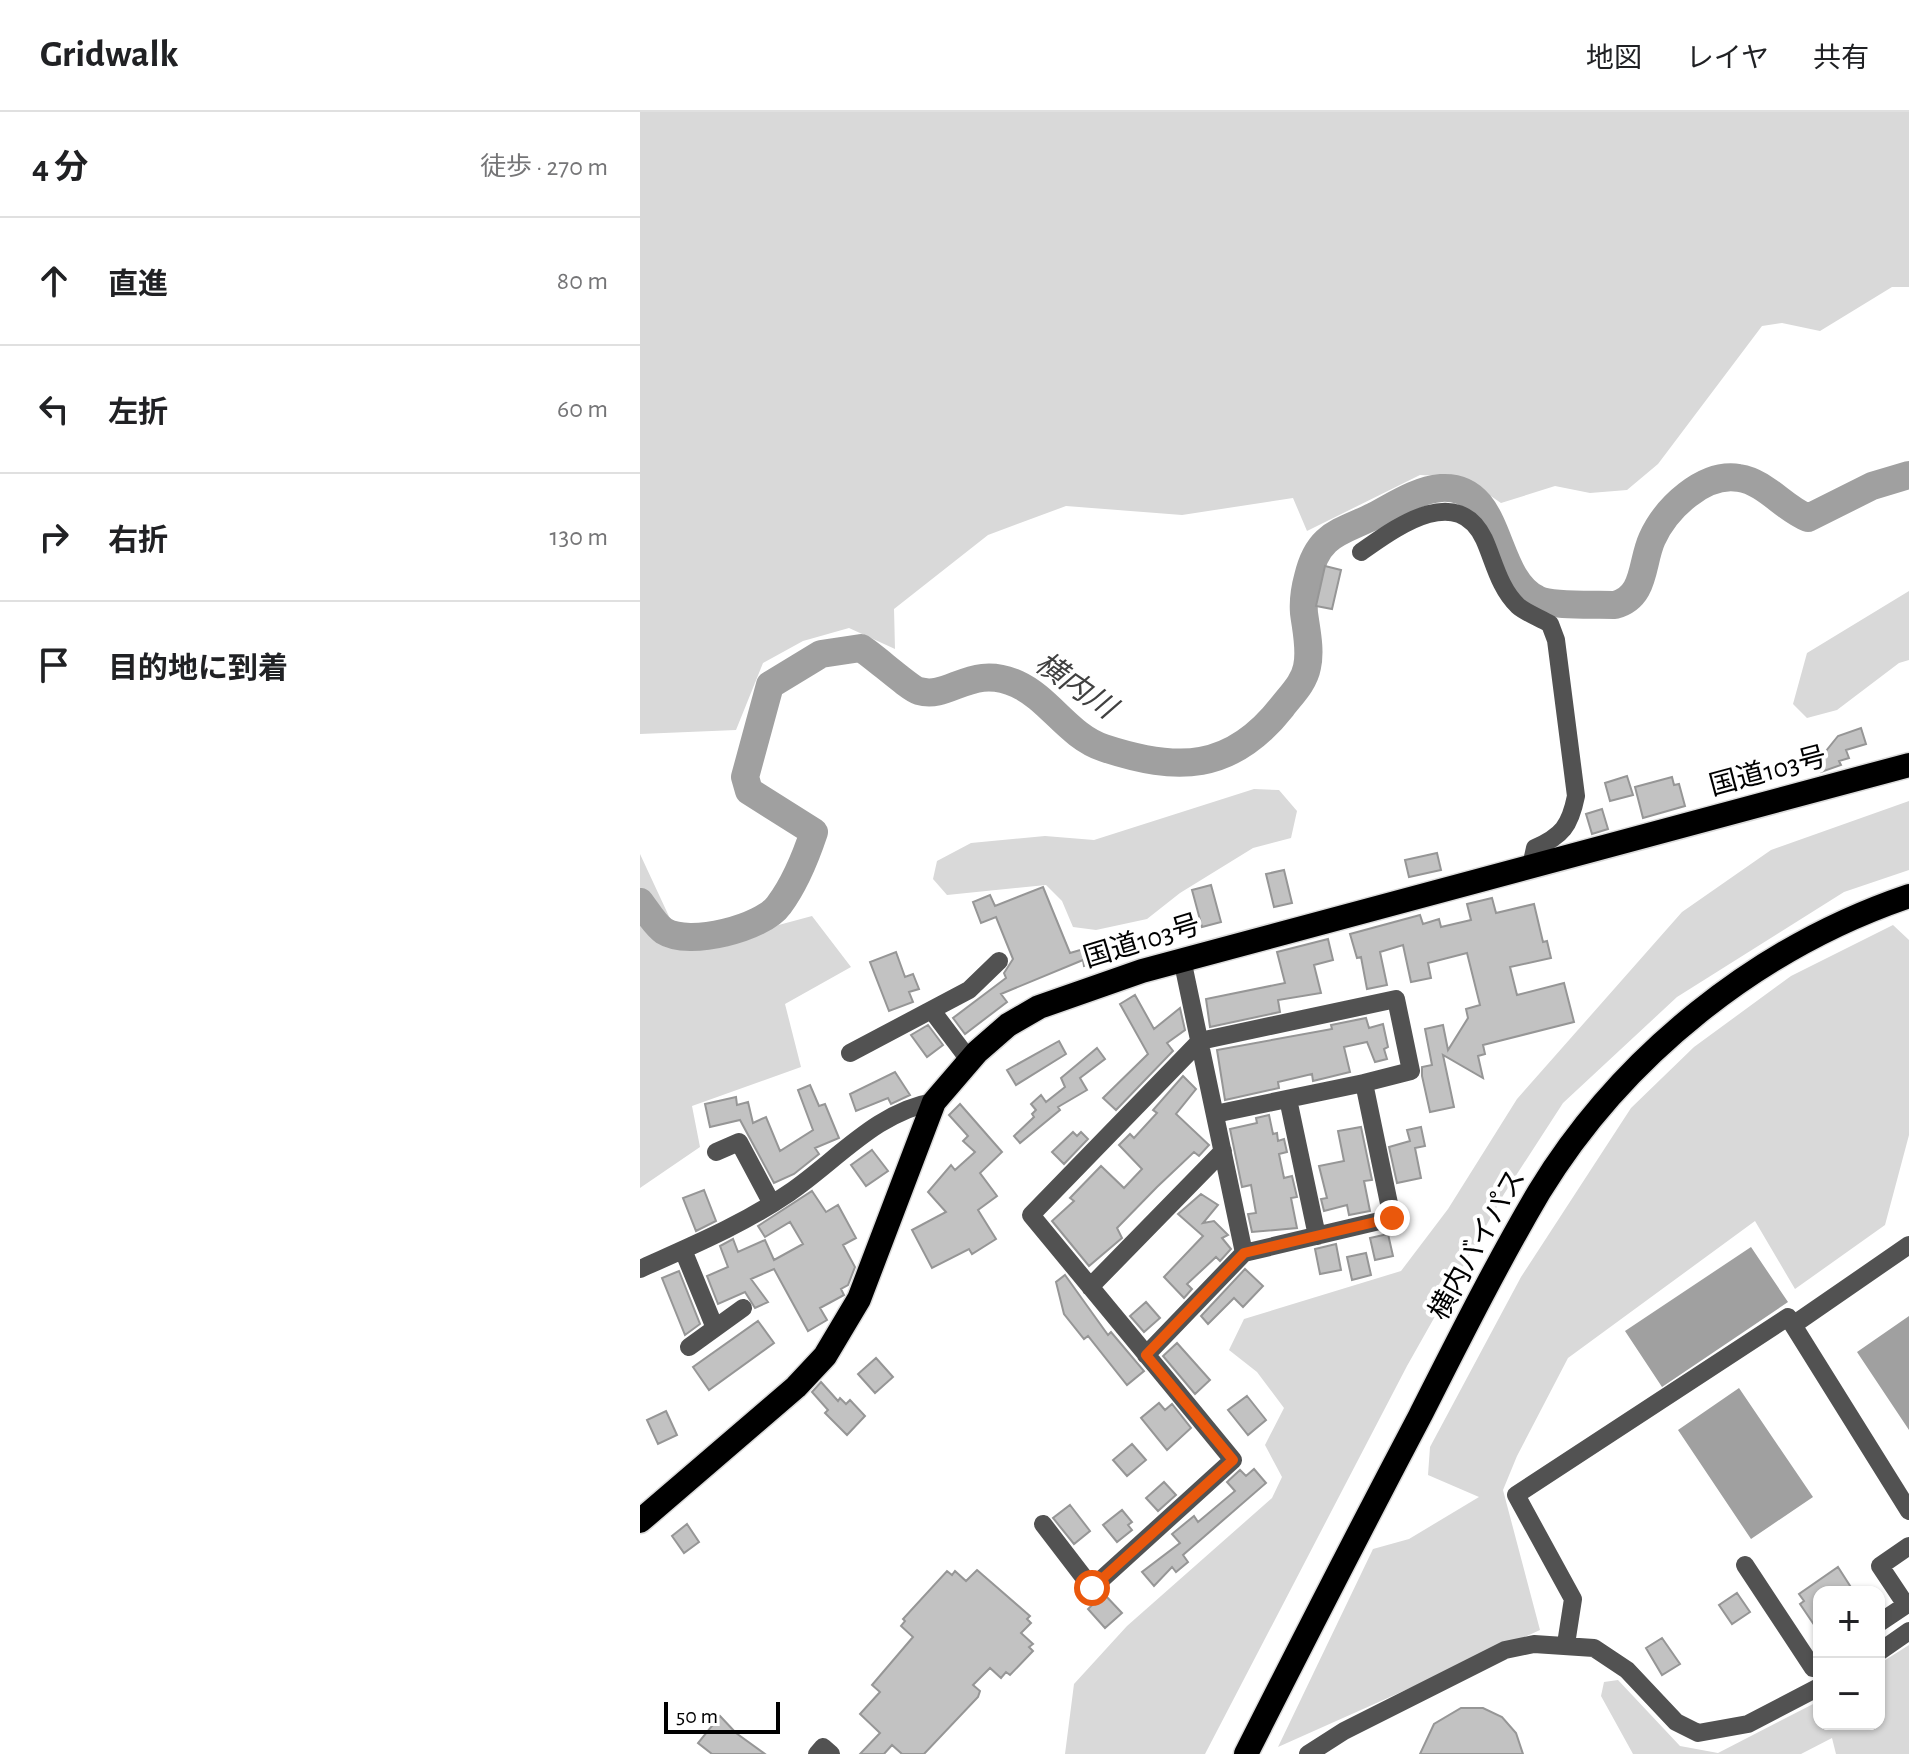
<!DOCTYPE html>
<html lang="ja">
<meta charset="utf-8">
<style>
body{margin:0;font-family:"Alegreya Sans","Noto Sans JP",sans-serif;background:#f6f6f6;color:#202124}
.controls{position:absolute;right:24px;bottom:24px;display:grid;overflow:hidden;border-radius:16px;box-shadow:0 2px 6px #0004}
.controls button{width:72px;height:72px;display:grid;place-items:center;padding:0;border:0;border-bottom:2px solid #e0e0e0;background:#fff;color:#202124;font:40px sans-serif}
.scale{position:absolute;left:24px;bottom:20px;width:116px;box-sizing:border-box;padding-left:8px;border:4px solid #000;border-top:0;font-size:22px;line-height:28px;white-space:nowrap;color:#000;-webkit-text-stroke:6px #fff;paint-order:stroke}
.stop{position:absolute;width:24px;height:24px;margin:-18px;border:6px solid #ea580c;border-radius:50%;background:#fff}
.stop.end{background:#ea580c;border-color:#fff;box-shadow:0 2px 8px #0008}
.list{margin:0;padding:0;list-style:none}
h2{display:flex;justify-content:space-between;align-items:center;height:104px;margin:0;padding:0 32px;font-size:34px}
h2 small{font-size:26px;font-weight:400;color:#757577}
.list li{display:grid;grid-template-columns:52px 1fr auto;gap:24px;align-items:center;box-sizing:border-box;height:128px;padding:0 32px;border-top:2px solid #e0e0e0}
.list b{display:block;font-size:30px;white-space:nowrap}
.list em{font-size:26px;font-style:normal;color:#757577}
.icon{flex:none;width:44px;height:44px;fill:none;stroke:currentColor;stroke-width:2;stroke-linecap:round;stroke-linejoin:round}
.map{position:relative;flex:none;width:1269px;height:1642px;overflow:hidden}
header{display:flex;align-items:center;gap:48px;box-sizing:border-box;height:112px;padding:0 40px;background:#fff;border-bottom:2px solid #e0e0e0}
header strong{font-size:38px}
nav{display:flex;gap:44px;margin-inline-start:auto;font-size:28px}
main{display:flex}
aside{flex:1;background:#fff}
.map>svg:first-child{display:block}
.green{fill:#d9d9d9}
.water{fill:#a0a0a0}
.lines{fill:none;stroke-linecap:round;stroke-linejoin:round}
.river{stroke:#a0a0a0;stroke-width:28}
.building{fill:#c2c2c2;stroke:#969696;stroke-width:2}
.highway-casing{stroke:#dbdbdb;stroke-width:27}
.minor{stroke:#525252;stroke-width:18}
.highway{stroke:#000;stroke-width:24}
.route{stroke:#ea580c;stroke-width:10}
.labels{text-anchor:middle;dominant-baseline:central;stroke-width:8;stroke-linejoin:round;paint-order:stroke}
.street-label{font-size:28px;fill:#000;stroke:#fff}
.water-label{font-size:30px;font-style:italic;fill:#414141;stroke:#fff}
</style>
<header>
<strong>Gridwalk</strong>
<nav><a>地図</a><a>レイヤ</a><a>共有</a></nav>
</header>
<main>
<aside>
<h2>4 分<small>徒歩 · 270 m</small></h2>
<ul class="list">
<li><svg class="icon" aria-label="ahead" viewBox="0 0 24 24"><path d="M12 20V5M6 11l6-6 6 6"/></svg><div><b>直進</b></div><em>80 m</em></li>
<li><svg class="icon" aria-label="left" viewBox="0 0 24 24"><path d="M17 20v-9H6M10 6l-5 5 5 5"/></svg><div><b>左折</b></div><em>60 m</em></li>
<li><svg class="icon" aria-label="right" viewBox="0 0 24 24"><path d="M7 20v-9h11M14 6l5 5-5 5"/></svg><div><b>右折</b></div><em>130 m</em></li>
<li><svg class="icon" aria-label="arrive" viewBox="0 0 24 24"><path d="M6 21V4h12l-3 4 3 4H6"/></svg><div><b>目的地に到着</b></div></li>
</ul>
</aside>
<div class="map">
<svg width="1269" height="1642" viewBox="0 0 1269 1642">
<rect width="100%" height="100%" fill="#fff"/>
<path class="green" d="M0,0h1269v175h-17l-72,44 -38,-8 -20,3 -104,138 -31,26 -37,3 -35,-7 -54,17 -38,-26 -43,-2 -113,56 -14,-33 -111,17 -116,-9 -78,29 -94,74 1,40 -46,-21 -46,13 -40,22 -27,67 -96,4z
M1269,479v69l-10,3 -62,47 -30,8 -14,-14 14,-51z
M614,677l25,1 18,21 -6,27 -38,10 -73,45 -33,26 -51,11 -23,-3 -11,-26 -16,-16 -99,10 -14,-16 4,-18 34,-18 74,-7 49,4z
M1269,689v69l-65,22 -167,105 -114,106 -59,91 -97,172 -202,388h-140l9,-70 53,-58 145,-128 10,-21 -17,-32 19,-37 -27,-36 -28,-22 15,-31 157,-48 47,-62 69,-110 165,-187 89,-62z
M0,742l33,71 36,19 103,-28 39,51 -66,37 16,63 -109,39 8,41 -60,41z
M1253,813l16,15v195l-24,90 -90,64 -40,-68 -187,137 -51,98 -14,34 37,140 -262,117 95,-198 36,-10 70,-42 -51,-22 2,-28 91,-170 110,-169 63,-61 97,-71z
M1269,1533v109h-73l-4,-16 -31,16h-168l-32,-58 3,-14 14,-2 62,66 38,7 101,-52v23h60v-60z"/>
<path class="water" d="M1111,1135l37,55 -126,85 -37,-56z
M1269,1204v114l-52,-78z
M1099,1276l74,109 -62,42 -73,-109z"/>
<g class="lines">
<path class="river" d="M0,790c7,9 15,23 24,29 25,16 99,-3 115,-26 15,-20 27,-49 35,-73l-65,-41 -4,-14 25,-92 51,-31 40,-6c13,8 48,40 58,43 31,9 52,-28 98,-7 33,15 51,52 87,64 73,24 127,24 178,-41 9,-12 22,-24 25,-40 4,-17 -1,-38 -3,-54 -1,-12 1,-25 4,-36 10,-43 31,-44 66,-61 21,-11 43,-26 67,-28 63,-4 50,89 96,111 15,8 60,5 78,6 31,-8 26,-42 37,-66 14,-31 52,-67 87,-61 27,4 44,30 69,40l64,-32 37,-11"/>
</g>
<path class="building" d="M685,454l16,4 -9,39 -16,-3z
M1221,616l5,16 -20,6 3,8 -10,3 2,4 -20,7 -3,-11 20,-25z
M987,664l6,19 -23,6 -5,-18z
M1032,665l2,8 5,-1 6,22 -42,12 -8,-31z
M962,697l6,20 -16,5 -6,-20z
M797,741l4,17 -32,7 -4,-17z
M644,758l8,33 -18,4 -8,-33z
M571,773l10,37 -19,5 -10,-37z
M403,775l27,66 65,-19 4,16 -55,16 -1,-6 -82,34 6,8 -42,32 -12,-16 53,-40 -2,-5 9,-14 -17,-42 -15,6 -8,-21 17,-7 5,11z
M852,786l4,15 38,-9 9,38 4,-1 4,17 -41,9 7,28 47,-12 10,39 -91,23 2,9 -7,2 5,22 -40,-23 11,52 -24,5 -8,-36v-9l10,-2 -7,-36 18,-4 5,25 20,-32 -2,-9 14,-4 -13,-52 -39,10 3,15 -20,4 -8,-37 -23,7 7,33 -20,4 -6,-32 -4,1 -7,-24 70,-19 3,9 16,-5 2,8 30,-7 -4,-16z
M688,827l5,21 -19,5 7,28 -43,7 2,12 -70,15 -4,-28 79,-16 -8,-31z
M256,840l9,25 8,-3 6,15 -10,3 4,10 -24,9 -19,-49z
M495,883l19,34 26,-21 5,22 -18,13 6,8 -57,59 -13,-12 45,-44 -28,-50z
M726,906l3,10 14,-4 5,23 -4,2 3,10 -12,3 -8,-20 -23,5 6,25 -37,9 -1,-7 -34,8 1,6 -54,12 -8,-50 115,-21 -1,-4z
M288,913l15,20 -16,12 -16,-22z
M419,929l7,13 -50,31 -9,-15z
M457,936l8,11 -25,19 7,12 -29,17 2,3 -40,33 -6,-7 20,-19 -2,-3 4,-4 -5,-6 10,-9 5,7 19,-15 -4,-9z
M255,960l15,23 -19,9 -3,-6 -32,13 -6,-17z
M543,964l13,13 -20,25 33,31 -10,11 -5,-4 -37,35 -40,41 5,10 -33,28 -37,-45 22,-20 -4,-3 31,-32 23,22 18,-19 -23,-24 11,-11 4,4 23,-25 -4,-3z
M170,973l9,21 6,-2 14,34 -24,10 4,6 -25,20 -20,9 -34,-63 -30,7 -5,-23 31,-7 1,8 11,-3 5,21 13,-6 14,34 33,-21 -15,-40z
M320,992l42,48 -22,21 17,23 -19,14 18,29 -24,15 -3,-5 -37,19 -20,-38 34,-18 -18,-20 23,-27 4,5 20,-18 -12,-11 5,-5 -19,-21z
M629,1003l4,19 4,-1 1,8 6,-2 3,13 -8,2 5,24 8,-2 5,21 -6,1 6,30 -45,4 -4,-18 8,-1 -5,-28 -9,2 -12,-58 27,-6 -1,-5z
M721,1015l11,53 -8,1 6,30 -21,4 -2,-10 -23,6 -3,-12 6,-1 -8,-32 25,-5 -6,-30z
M781,1015l4,19 -10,2 6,30 -24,5 -8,-36 21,-6 -3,-11z
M433,1020l4,4 4,-4 7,7 -24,25 -12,-12z
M232,1038l16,21 -22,15 -15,-21z
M64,1078l12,31 -20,10 -13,-33z
M172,1079l14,21 12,-7 18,33 -13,7 12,22 -7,18 -7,4 3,6 -24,13 7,12 -19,11 -34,-62 -23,10 17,23 -13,6 -10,-16 -27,12 -11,-28 21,-9 -8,-21 13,-7 5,13 27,-12 9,20 29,-16 -13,-22 -25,15 -7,-11z
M561,1082l17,11 -15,18 11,-2 14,14 -6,3 9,11 -11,12 -4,-4 -29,27 5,5 -8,9 -20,-21 39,-41 -25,-22z
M748,1122l5,22 -18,4 -5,-22z
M696,1132l5,26 -21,4 -5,-25z
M726,1141l5,22 -19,5 -5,-23z
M605,1157l18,17 -20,21 -9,-9 -26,26 -7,-8z
M39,1159l21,53 -15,11 -23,-57z
M425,1163l43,60 3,-3 33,39 -17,14 -39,-49 -4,3 -20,-25 -8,-32z
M506,1190l14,16 -16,14 -14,-16z
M118,1209l16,22 -65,47 -16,-23z
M537,1231l33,37 -15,14 -32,-38z
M236,1246l17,19 -18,16 -17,-19z
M181,1270l17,19 2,-3 6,6 4,-4 15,16 -18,19 -22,-22 3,-3 -16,-18z
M607,1284l19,24 -18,15 -20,-25z
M519,1291l6,7 7,-6 19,24 -24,22 -26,-32z
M26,1299l11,24 -19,9 -11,-24z
M492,1332l14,16 -19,16 -14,-16z
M614,1357l12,14 -83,72 5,7 -12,10 -4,-5 -18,19 -12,-14 38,-29 -8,-9 22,-18 4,6 37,-31 -8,-9 13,-12 6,6z
M524,1370l12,13 -18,16 -12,-13z
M430,1393l20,26 -16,13 -21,-26z
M482,1398l10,12 -4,3 4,5 -15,12 -14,-17z
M47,1412l12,18 -15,11 -12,-17z
M1198,1455l16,25h-35v40l-19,-28 4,-3 -5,-7z
M337,1458l53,46 -3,3 4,4 -10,10 12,11 -4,3 4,4 -23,24 -4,-3 -5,6 -11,-10 -17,17 7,6 -2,6 -54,57h-22l-10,-9 -8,9h-24l20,-21 -20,-19 20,-22 -8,-7 41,-48 -12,-11 4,-5 -2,-2 44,-48 5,4 3,-4 11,10z
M1097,1481l13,19 -18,12 -13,-19z
M464,1482l18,19 -17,15 -17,-19z
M1022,1526l18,26 -18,11 -16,-27z
M821,1596h22l19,9 14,16 7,21h-103l14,-30z
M80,1604l16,17 29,21h-53l-14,-11z"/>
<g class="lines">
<defs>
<path id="highway" d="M0,1409l156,-134 29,-31 34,-57 75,-197 43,-50 31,-27 31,-18 103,-36 767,-206
M606,1642c57,-113 115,-226 174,-338 38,-75 76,-151 119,-224 83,-136 219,-245 370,-296"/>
</defs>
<use href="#highway" class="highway-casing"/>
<path class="minor" d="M721,440c32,-22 95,-71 123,-13 10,22 15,49 34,67 8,7 22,12 32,18l6,16 20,156c-6,30 -14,40 -41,52l-4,18
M542,847l62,294
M293,900l37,49
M210,941l119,-63 30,-29
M648,987l29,137
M575,1002l149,-31
M76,1040l23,-10 33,62
M43,1138l32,78
M0,1157c51,-23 102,-44 149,-76 46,-31 88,-82 145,-91
M450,1175l133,-136
M1153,1213l116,-80
M49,1235l54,-39
M403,1412l49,64 141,-128c-67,-82 -135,-164 -202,-245l169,-174 196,-42 15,72 -47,12 28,135 -148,35 -98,102
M1105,1453l68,103 6,-4
M1239,1511l27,-18 -26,-39 29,-20
M926,1532l7,-45 -57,-104 272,-178 121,194
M1239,1540l30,-21
M177,1642l6,-7 8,7
M668,1642l36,-23 161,-81 29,-6 60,4 33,22 49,52 22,11 50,-9 71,-37"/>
<use href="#highway" class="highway"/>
</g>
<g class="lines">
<path class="route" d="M452,1476l141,-128 -87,-105 98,-102 148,-35"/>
</g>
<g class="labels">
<g class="street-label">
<text transform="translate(1128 660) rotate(-15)">国道103号</text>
<text transform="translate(502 830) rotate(-17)">国道103号</text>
<text transform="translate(838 1133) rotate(-61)">横内バイパス</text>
</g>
<g class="water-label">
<text transform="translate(435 574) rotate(35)">横内川</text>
</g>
</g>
</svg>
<div class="controls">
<button>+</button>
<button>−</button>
</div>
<div class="scale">50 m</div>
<div class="stop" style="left:452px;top:1476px"></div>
<div class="stop end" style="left:752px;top:1106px"></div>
</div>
</main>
